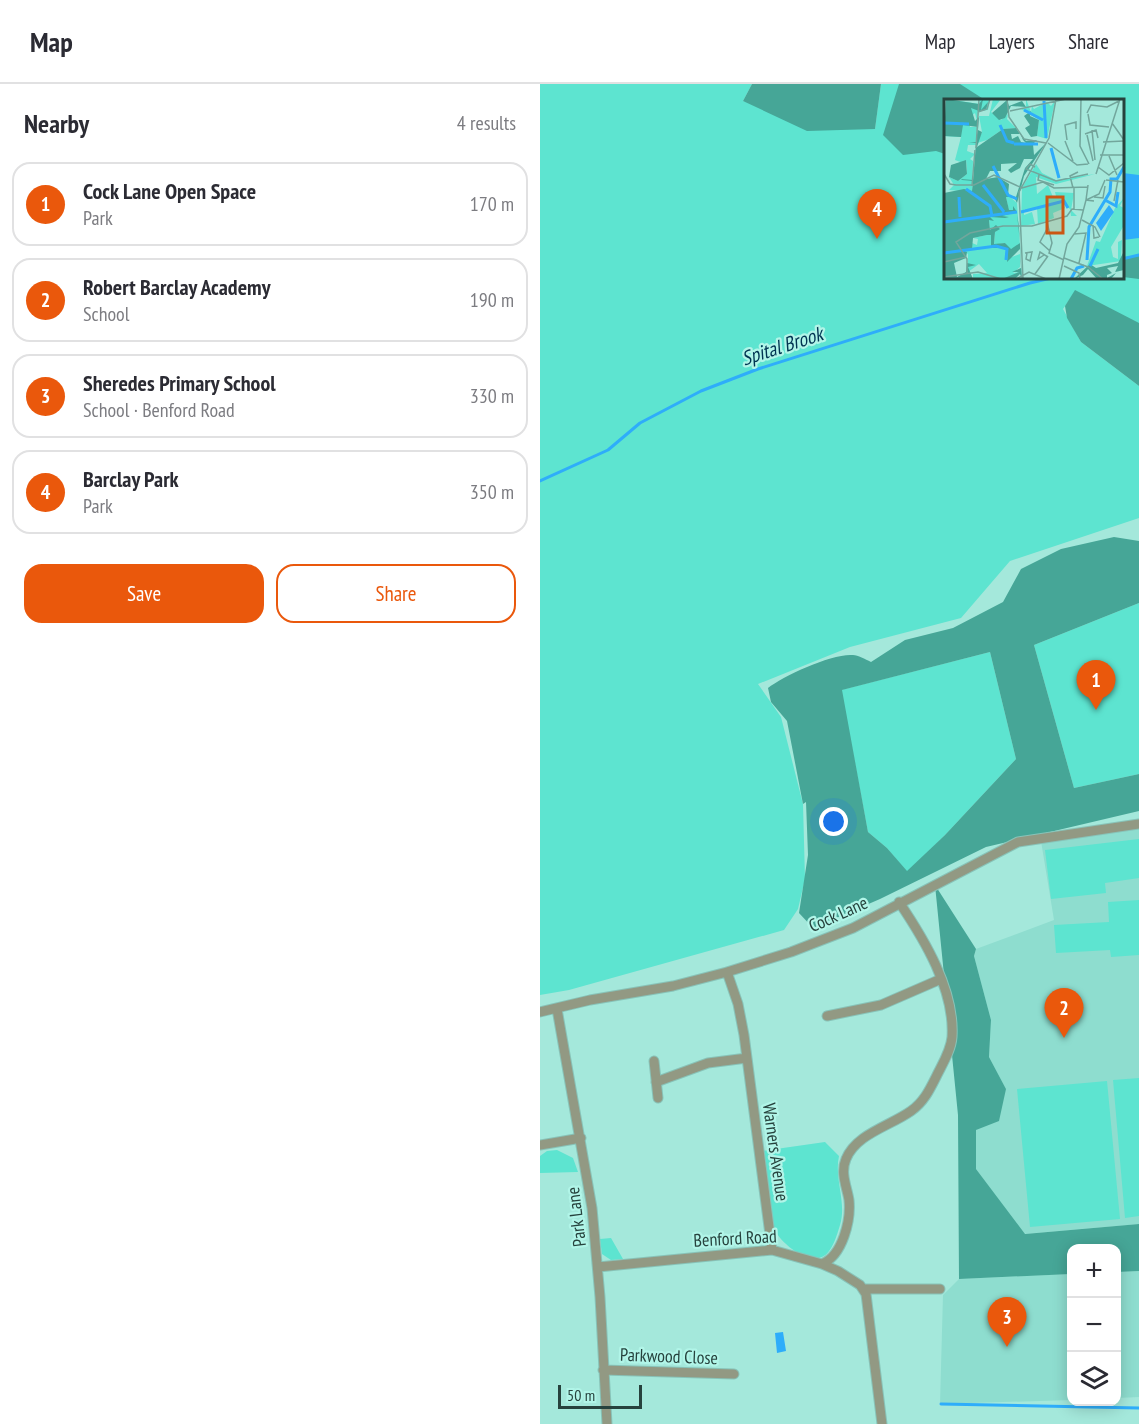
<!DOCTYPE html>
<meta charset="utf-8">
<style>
body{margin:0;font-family:"PT Sans Narrow",sans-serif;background:#f2f2f3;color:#2b2b33}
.controls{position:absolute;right:18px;bottom:18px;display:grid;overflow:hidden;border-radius:12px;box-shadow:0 3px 15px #0003}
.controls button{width:54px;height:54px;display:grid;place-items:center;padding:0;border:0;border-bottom:2px solid #e1e1e2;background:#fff;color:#2b2b33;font:30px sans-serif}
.scale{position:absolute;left:18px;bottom:15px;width:84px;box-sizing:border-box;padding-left:6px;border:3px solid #26423d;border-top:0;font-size:16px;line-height:21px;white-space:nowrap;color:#26423d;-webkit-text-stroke:4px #b1f5e8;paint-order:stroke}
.you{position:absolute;left:294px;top:738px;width:21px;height:21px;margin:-15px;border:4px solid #fff;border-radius:50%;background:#1a73e8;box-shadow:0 0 0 9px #1a73e833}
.badge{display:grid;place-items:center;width:39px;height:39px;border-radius:50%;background:#ea580c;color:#fff;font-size:20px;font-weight:700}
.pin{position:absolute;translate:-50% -50px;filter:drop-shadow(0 2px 3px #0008)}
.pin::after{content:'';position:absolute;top:32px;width:21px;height:18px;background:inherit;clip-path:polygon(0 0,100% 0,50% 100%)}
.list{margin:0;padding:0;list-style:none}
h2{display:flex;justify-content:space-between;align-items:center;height:78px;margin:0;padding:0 24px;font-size:26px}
h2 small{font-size:20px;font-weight:400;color:#7c7c81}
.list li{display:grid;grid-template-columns:39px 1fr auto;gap:18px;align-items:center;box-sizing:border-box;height:84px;margin:0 12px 12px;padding:0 12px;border:2px solid #e1e1e2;border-radius:18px}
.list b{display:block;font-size:22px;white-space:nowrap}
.list p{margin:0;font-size:20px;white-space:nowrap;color:#7c7c81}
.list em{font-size:20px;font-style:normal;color:#7c7c81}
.actions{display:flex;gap:12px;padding:18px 24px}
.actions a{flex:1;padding:14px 0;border:2px solid #ea580c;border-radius:18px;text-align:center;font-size:21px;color:#ea580c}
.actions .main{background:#ea580c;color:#fff}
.icon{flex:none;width:33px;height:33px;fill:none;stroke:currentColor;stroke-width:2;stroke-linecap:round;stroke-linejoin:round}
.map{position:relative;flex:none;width:599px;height:1340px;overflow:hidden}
header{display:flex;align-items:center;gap:36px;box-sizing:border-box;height:84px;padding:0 30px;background:#fff;border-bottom:2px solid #e1e1e2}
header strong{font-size:28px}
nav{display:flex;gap:33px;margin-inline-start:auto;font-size:21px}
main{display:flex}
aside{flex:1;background:#fff}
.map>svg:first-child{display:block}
.built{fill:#8eddcf}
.green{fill:#5de4d0;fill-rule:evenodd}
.forest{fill:#46a697;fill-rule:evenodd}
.water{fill:#2eadfa}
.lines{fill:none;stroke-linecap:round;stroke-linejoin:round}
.stream{stroke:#2eadfa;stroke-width:3}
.street-casing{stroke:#88c3b8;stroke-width:11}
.street{stroke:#929983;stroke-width:9}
.labels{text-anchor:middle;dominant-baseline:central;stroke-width:4.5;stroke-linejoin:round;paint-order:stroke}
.street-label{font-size:18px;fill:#26423d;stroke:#b1f5e8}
.water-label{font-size:20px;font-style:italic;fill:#003452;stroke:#b1f5e8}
.inset-river{fill:none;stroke:#2eadfa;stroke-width:3}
.inset-road{fill:none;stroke:#72a69c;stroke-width:1.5}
.view{fill:#cb5613;fill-opacity:0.15;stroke:#cb5613;stroke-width:3}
.inset-edge{fill:none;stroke:#26423d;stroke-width:3}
</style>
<header>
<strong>Map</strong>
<nav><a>Map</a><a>Layers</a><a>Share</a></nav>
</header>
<main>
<aside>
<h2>Nearby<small>4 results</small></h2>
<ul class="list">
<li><span class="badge">1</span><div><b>Cock Lane Open Space</b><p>Park</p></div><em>170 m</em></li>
<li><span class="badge">2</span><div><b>Robert Barclay Academy</b><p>School</p></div><em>190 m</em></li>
<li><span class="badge">3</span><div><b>Sheredes Primary School</b><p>School · Benford Road</p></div><em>330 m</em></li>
<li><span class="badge">4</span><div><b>Barclay Park</b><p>Park</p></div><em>350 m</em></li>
</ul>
<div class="actions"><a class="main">Save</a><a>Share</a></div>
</aside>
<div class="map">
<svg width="599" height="1340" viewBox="0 0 599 1340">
<rect width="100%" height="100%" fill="#a4e8db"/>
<path class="built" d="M599,740v400l-115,10 -48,-65v-39l30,-41 -17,-32 2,-37 -17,-64 2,-7 78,-29 -13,-79z
M599,1187v126l-22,1v-126z
M531,1190v126l-131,4 3,-109 16,-16z"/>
<path class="green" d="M0,0h212l-9,17 132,28 6,-45h258v247l-67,-35 -9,13 18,33 58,44v132l-129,43 -49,57 -111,29 -92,37 23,33 22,87 2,75 -7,30 -14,21 -215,60 -29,5zM406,16h176v178h-176z
M599,519v171l-65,14 -40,-143z
M450,568l26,107 -71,76 -38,37 -20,-24 -19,-16 -27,-142z
M599,755v39l-34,5 1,10 -55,6 -6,-49z
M599,816v55l-28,2 -1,-7 -54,3 -2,-28 55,-3 -1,-20z
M599,994v138l-14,2 -12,-138z
M567,997l13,138 -90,8 -13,-138z
M285,1058l14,14c-5,23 8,47 1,69 -3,10 -8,28 -18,32 -17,7 -44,-16 -50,-32 -2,-7 -2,-16 -3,-23 -3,-17 -5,-34 -7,-51z
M17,1066l16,8 5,14 -38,1v-17l7,-5z
M71,1154l12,21 -12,1 -9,-6 -2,-15z"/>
<path class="forest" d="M212,0h129l-6,45 -68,2 -64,-30z
M359,0h61l25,16h-39l-1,54 -9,-3 -33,4 -20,-20z
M599,172v23l-16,-2v-20z
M535,206l64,33v63l-58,-44 -14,-24 -2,-12z
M574,453l25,4v62l-105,42 40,143 65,-14v37l-153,36 -106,52 -67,29 -14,-15 9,-58 -2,-53 -3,2 -16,-83 -16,-19 -3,-14c15,-12 65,-35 85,-33 5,0 12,4 18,7l34,-22 48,-12 50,-26 18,-33 40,-20zM450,568l26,107 -71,76 -38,36 -20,-23 -19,-16 -26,-142z
M395,801l41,64 -2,7 17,64 -2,37 17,32 -7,32 -23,9v39l49,65 114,-10v47l-22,1 -1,-24h-44l-1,26 -112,5 -1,-164z"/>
<path class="water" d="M583,89l16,2v63l-16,2z
M243,1248l3,19 -9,2 -2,-20z"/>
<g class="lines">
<path class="stream" d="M582,175l17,-4
M0,397l68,-31 32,-27 61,-32 57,-22 272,-86 21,-5
M401,1320l198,4"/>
<defs>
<path id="street" d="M187,888l11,32 6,31 28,215
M17,925l35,199 8,89 7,127
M0,928l50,-12 83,-14 54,-14 64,-20 62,-24 165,-86 121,-18
M287,932l54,-11 60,-26
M114,977l4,37
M116,998l52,-19 39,-5
M0,1061l41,-7
M282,1180c21,-9 29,-44 27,-64 -2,-13 -9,-27 -3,-41 10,-25 44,-33 65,-48 13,-9 19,-22 26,-36 6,-12 14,-25 15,-38 3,-47 -28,-98 -53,-135
M58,1183l174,-17 50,14 16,7 22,14 6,9 16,130
M324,1205h76
M63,1286l131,4"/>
</defs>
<use href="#street" class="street-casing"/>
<use href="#street" class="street"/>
</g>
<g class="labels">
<g class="street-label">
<text transform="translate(298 830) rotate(-24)">Cock Lane</text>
<text transform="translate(236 1068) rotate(82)">Warners Avenue</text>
<text transform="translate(36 1133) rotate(-97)">Park Lane</text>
<text transform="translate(195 1154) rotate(-3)">Benford Road</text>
<text transform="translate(129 1272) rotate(2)">Parkwood Close</text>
</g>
<g class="water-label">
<text transform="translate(242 262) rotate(-18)">Spital Brook</text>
</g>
</g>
<g transform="translate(404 15)">
<rect width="180" height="180" fill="#a4e8db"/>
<path d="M2,0l33,5 1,-5h10l-2,11 -10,1 -1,10 -2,-8 -6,5 1,9h7l-1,18h-8l-1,6 8,3 -5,5 3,2 -1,31 -23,-2 5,-5 -5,-8 9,4 9,-7v-6l-1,-8 -3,3 -8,-3 6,-23 -17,-1zM49,0h8l-10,13 10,8 7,-6 -1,5 9,9 -13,1 -16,11 -10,3 5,-11 -3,-16h10zM82,0l5,13 1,-6 2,3 13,-7 4,4 4,-5 -8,38 -10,-3 2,-16 -18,-11 5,-1zM92,65l6,9 14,7 39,-6 -39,10 -20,-7 1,17 11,-9 5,12 3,-1 -1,-4 19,1 -3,17 6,6h-6l-1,-7 -6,-4 1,3 -12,5 1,5 -16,6 -1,-16 -11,4 -2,-3v6l8,-3 3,12 -14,2 1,-38zM65,97l8,7 3,43 -9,3 -2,9 11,-4v13l-7,6 6,-1 -9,6 -37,1v-5l14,-1 -8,-9 -11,8v-18l-6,-4 10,-1v-6l5,2 1,-6 -5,-1 14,-3h4l1,12 15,1 -2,-5 -11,2 1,-13 5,-4 -10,2 -1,-10 1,-3 25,-4 -6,-2 -3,-14zM180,99l-4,8 4,2 -1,19 -12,20 2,10 5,2v-17l4,-2 -1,21 -34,5 9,-25 4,1 15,-34z" fill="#5de4d0"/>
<path d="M2,0l33,5 4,-5 -2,11 7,-8 -2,8 -7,1 -8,-3 4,13 4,-4 -1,13 4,2 -5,15 26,-18 13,-1 4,6h-9l1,5 6,-3 3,6 5,1 -3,-3 -2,-5 5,6 11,-1 -4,4 1,11 12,-12 -22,33 -7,27 -3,-6h-8l3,13h4v-4l4,6 -15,4 7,1 -4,1 -15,-1 4,4 -5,-1 1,10 6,-5 4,4 -5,3 -1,12 11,-1 6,6 9,-6 -3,-29 2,13 3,52 -2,-5 -5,5h-13l17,-7h-7l9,-4 -1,-19 -13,13 1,-14h-17v-13h-4l-14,3 -1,11 -10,1 5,2 -1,6 -12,5 3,14 9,-5 1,-9 9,2 -8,2 5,12 -29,-1v-85l20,-4 8,2 1,-10 -11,-1 -1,-1 12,1 3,-37 -7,-1h7l2,-15 -15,-2 -2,12 -17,-1zM80,60h9l-8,9 -9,29 -8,-2 1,-11 -11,-7 -12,2 4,-8h11v-7l16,-1 -9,7 3,3 9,-5zM63,1l2,6 13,-5 4,6 -15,-1 -6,12 -6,2 -7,-7zM87,12l-1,5 9,4 -2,16 -6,1 -6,-9 5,-3 -6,-9zM22,61l1,14 -9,7 -9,-4 2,-12zM179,154l1,17 -9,2 3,-6 -11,2 5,5 -5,2v3l9,-5 -5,6h-14l-9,-10 -5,6 -9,4 16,-15 6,4 22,-5z" fill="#46a697" fill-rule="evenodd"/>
<path d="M165,106l5,7 -13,19 -5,-8z" fill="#2eadfa"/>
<path class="inset-river" d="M100,2l2,37M80,11l19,10M0,24l25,1M56,26l7,16 7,2M70,45h24M107,49l8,30M49,67l15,29 9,4M39,86l21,27M22,90l24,17 2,10M15,98l1,20M161,101l11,6 2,-14M77,113l43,-11 4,7M0,123l73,-10M0,154l52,-7 11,3 -1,11M143,161l2,-33 21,-35 1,-13h6l7,-12M146,167l8,-17M127,180l6,-11 7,-2"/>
<path class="inset-road" d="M63,0l2,18 15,22 22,4M137,0l-1,47 9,18M66,12l56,-12M34,13l9,-3 3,-10M143,14l4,-8 16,2 12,-6M144,15l2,11 19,2M168,24l12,17M148,31l3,30M141,35l11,-4 2,8M143,36l6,26M123,41l-2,-15 11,-3v7M121,42l8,20M159,43l21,-1M104,44l29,22 11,-1M32,49l3,-49M156,56h24M165,57l8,19M91,68l-5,-3 -4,5 30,12 32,-7M154,68l11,8 15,-12M0,75l6,10 6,1h18l20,-10 28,13 21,-6 11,6 34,-1M152,75l24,-75M95,76l-1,5 16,5M162,81l18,2M144,86l-2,15 8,1M28,87l3,-36M129,89l-3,-12 8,-4M150,98l9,1 2,-12M170,102l4,-21M130,110v-21M138,121l13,7 5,10M103,123l5,21 -3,10 15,7M149,126l1,13 5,-1M103,130l-7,13 10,9M130,135l12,-1 -7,30M81,154l7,-1 -2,9 -4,-2 1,-6M100,156l-6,4 2,-7 8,5M120,159l24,9 15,12M0,163l22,-5M120,167l15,7 1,5M91,175l13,-18M23,176v-16l-11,-17 14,-9 33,-7h29l35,-10 5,-7 11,1M0,178l34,-5 23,7M72,180l13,-7 17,7M79,180l-4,-87 30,-54 7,-39M115,180l8,-35 12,-17 7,-27 13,-6 6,-14"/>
<path class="view" d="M103,98h16v36h-16z"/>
<rect width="180" height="180" class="inset-edge"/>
</g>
</svg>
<div class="controls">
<button>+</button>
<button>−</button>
<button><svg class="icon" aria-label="layers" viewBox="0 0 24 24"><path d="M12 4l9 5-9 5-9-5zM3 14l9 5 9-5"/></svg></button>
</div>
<div class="scale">50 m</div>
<div class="you"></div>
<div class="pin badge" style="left:556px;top:626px">1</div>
<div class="pin badge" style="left:524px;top:954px">2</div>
<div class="pin badge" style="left:467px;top:1263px">3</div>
<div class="pin badge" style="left:337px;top:155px">4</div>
</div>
</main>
